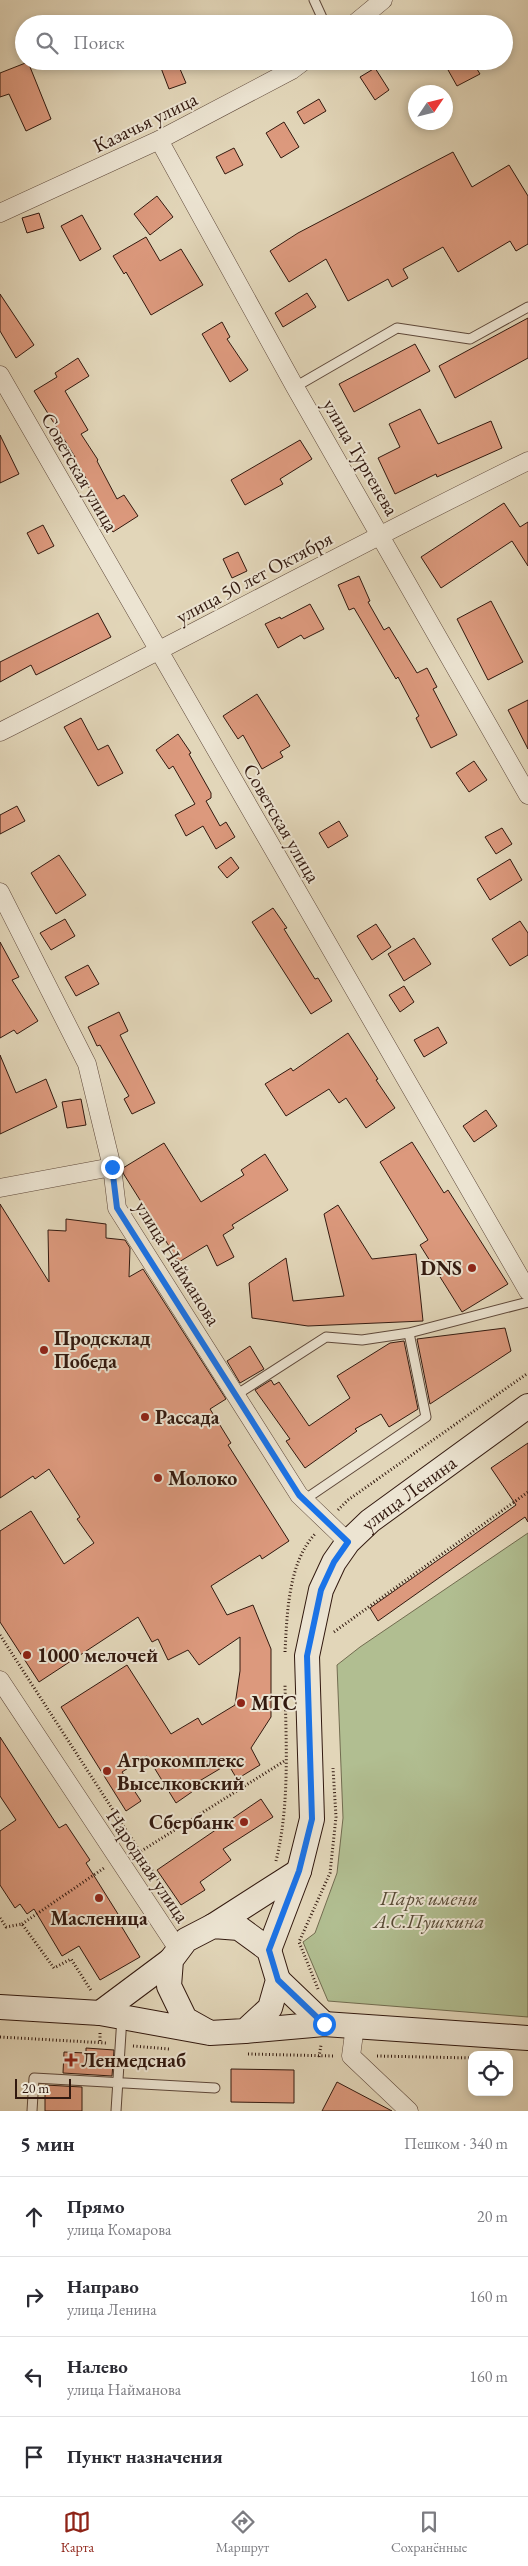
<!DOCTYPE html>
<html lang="ru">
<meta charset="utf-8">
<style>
body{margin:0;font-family:"EB Garamond",serif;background:#f7f7f7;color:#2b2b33}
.controls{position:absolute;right:15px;bottom:15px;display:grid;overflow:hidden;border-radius:10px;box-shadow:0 2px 8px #0003}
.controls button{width:45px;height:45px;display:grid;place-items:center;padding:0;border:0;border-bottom:1px solid #e1e1e2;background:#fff;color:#2b2b33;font:25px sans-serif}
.compass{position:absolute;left:408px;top:85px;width:45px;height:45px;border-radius:50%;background:#fff;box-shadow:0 2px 8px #0003;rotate:55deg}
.scale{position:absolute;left:15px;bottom:12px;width:56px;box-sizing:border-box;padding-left:5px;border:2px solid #32190f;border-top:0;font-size:14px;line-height:18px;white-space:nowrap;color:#32190f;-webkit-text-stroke:4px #ece4d2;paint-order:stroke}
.stop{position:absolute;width:15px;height:15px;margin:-11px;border:4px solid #1a73e8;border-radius:50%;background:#fff}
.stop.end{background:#1a73e8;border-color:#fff;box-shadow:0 1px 5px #0008}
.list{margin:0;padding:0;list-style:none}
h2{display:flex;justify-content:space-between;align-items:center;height:65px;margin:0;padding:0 20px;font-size:21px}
h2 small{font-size:16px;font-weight:400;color:#7c7c81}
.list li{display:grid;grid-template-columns:32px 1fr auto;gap:15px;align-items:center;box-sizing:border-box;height:80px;padding:0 20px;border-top:1px solid #e1e1e2}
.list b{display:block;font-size:19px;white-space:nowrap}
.list p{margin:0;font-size:16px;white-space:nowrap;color:#7c7c81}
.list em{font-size:16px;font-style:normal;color:#7c7c81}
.icon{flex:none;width:28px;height:28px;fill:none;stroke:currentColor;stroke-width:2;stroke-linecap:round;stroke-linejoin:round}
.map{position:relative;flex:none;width:528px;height:2111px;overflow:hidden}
.search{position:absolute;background:#fff;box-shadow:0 2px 8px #0003;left:15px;right:15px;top:15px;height:55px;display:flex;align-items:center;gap:12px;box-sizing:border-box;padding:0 18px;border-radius:28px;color:#7c7c81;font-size:19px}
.sheet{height:385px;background:#fff}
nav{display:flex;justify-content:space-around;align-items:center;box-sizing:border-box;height:70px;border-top:1px solid #e1e1e2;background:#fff;font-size:14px;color:#7c7c81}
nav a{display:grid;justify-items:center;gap:2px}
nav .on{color:#8f2418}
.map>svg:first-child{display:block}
.green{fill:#b1be91;stroke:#726c50}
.building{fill:#dc997d;stroke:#32190f}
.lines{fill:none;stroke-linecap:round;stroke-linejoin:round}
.lane-casing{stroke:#5e483a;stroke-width:11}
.street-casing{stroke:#5e483a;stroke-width:19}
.secondary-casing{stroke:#32190f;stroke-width:26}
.path{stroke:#32190f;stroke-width:3;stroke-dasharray:1 2.5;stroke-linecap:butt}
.lane{stroke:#ece4d2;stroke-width:9}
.street{stroke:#ece4d2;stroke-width:18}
.secondary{stroke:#ece4d2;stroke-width:24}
.route{stroke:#1a73e8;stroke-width:6}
.poi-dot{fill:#8f2418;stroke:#ece4d2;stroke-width:2}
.labels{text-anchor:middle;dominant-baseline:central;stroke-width:4;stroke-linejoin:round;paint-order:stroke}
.street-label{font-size:20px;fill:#32190f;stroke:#ece4d2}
.poi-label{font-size:20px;font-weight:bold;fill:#32190f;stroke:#ece4d2;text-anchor:start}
.park-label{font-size:20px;font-style:italic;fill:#584b36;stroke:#ece4d2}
</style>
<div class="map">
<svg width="528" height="2111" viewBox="0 0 528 2111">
<rect width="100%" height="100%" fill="#e2d6b9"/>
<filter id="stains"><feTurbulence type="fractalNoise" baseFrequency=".004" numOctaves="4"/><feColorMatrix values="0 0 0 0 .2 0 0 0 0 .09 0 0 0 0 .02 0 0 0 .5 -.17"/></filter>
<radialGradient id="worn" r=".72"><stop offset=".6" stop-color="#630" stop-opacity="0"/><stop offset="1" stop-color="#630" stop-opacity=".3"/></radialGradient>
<path class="green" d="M528,1533v484l-200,-16 -25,-59 12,-9 22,-60 6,-55 -6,-153 23,-18z"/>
<path class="building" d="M443,61h29l8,13 -23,12z
M28,62l23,57 -25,12 -17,-37 -9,3v-24z
M177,62l9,21 -17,6 -8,-21z
M375,68l14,22 -14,10 -15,-23z
M319,99l7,12 -22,13 -7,-12z
M284,122l15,25 -18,11 -15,-25z
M234,148l9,17 -18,9 -9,-17z
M453,152l19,35 37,-22 19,31v48l-12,7 -6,-10 -52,31 -15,-25 -40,22 5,9 -16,9 -4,-8 -40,22 -22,-42 -37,23 -19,-31 28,-18z
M157,196l16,21 -23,18 -16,-21z
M39,213l5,15 -17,5 -5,-15z
M82,215l19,34 -21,12 -19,-35z
M146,237l14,24 21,-12 22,36 -52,30 -25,-43 -2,2 -11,-18z
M307,293l9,14 -33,20 -8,-14z
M0,294l34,51 -18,13 -16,-27z
M528,318v40l-73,40 -16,-32z
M222,322l8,15 -3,2 21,31 -18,12 -28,-48z
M415,344l15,27 -76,41 -15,-28z
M78,358l11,18 -24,15 23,39 -7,4 17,26 -1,1 20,38 7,-4 14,21 -25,16 -14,-21 2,-1 -14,-26 2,-1 -16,-25 2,-1 -41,-66 23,-14 -2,-4z
M420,409l18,35 53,-23 11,27 -65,29 -1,-3 -41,20 -17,-36 22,-11 -11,-23z
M0,435l19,39 -19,9z
M300,440l12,19 -32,20 3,5 -38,21 -14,-25z
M504,503l16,24 8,-5v44l-16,-25 -71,47 -20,-31z
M43,525l11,21 -16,8 -11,-21z
M238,552l9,19 -15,7 -9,-19z
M359,576l11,25 -2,1 16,28 5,-3 28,46 10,-5 10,19 -4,2 24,46 -26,13 -15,-30 3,-2 -21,-39 -2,2 -42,-71 -5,2 -11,-25z
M491,601l32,61 -35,18 -31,-61z
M310,604l14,25 -20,10 -3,-4 -23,13 -13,-24 15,-7 1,2z
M98,613l13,24 -75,38 -5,-10 -31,17v-20z
M257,694l33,52 -10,6 3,5 -21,12 -19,-34 -5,4 -15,-23z
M528,700v49l-20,-39z
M81,718l17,32 10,-5 15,28 -25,13 -34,-59z
M178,734l13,19 -2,1 22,39v5l-5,3 14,25 6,-4 9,15 -19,12 -13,-23 -17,10 -11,-21 20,-11 -22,-38 -4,3 -13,-19z
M474,761l13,19 -18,12 -13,-19z
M17,806l8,15 -25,13v-19z
M339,821l9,15 -20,12 -9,-15z
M502,828l10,16 -16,10 -11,-17z
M59,855l27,40 -30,19 -25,-41z
M231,857l8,11 -12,10 -9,-11z
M510,859l12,21 -32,20 -13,-21z
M273,908l14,20 -3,1 31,50 3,-1 14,23 -21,13 -59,-92z
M65,919l10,17 -24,14 -11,-17z
M520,921l8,12v22l-18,11 -18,-27z
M376,924l15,23 -19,13 -15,-24z
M414,938l17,26 -27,17 -16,-27z
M0,942l19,35 -7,3 26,41 -21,13 -3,-4 -14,8z
M88,965l11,19 -23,12 -11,-19z
M404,986l10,16 -14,10 -11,-17z
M119,1012l9,19 -8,4 35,68 -23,11 -8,-15 5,-3 -29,-51 -3,1 -9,-19z
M438,1027l9,16 -23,14 -10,-17z
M348,1033l30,46 -2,1 19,28 -29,20 -20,-30 -7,5 -10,-14 -43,27 -21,-32 26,-16 2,3z
M0,1055l16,38 30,-14 11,28 -57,27z
M81,1099l5,26 -19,3 -5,-26z
M486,1110l11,16 -23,16 -11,-16z
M412,1142l32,51 4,-3 60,94 -46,28 -42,-67 8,-5 -48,-78z
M164,1143l37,59 43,-27 -3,-5 24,-16 23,36 -56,35 2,3 -11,7 11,22 -17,9 -10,-21 -28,17 -56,-89v-5z
M0,1204l49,78 -1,-52 18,1v-12l40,5v14l19,2 5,8 -1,29 14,-8 83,130 -16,10 21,34 -3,2 61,96 -27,18 -2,-4 -49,31 16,29 26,-10 18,44v68l-20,31 9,17 -23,14 -9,-15 -32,19 3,4 -23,16 -29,-47 -25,16 19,29 -15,10 -65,-104 66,-42 44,69 27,-16 4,7 33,-20 5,-34v-34l-41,28 -11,-15 -20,10 -10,-21 -6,3 -14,-25 -99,65 -39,-60v-91l31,-20 33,53 30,-21 -17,-24 3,-2 -31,-48 -14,10 -2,-3 -33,22z
M338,1205l34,54 44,-5 7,67 -115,5 -56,-8 -3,-35 37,-25 7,43 51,-5 -20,-82z
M505,1328l6,23 -81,53 -13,-65z
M404,1341l14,68 -29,18 -8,-13 -26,15 2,2 -52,37 -19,-27 4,-2 -35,-49 16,-10 3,5 5,-3 30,44 41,-28 -13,-22 53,-33z
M250,1346l14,23 -24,14 -13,-22z
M528,1443v79l-3,-5 -147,104 -8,-13 146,-103 -25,-37z
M0,1737l59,91 7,-4 24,36 -4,3 37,59 -3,2 20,33 -40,23 -21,-34 -17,10 -28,-47 -7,5 -7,-10 -5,4 -15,-23v-54l16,-11 -16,-24z
M261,1799l12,18 -50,32 8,11 -31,22 5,8 -24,15 -24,-35z
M86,2048l28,2 -2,26 -49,-3 1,-21 22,1z
M231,2069l63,1v33l-63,-1z
M337,2082l55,29h-70z
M45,2085l37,2v24h-37z"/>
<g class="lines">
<defs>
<path id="lane" d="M314,0l11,24
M295,387l102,-59 73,11 58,-32
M236,1395l90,-58 36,3 47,-7 119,-31
M304,1500l122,-83 -17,-84
M32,2111l2,-33 181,10
M116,2111l6,-94"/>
<path id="street" d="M354,24l29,-24
M159,140l136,247 233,408
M0,213l159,-73 133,-70 12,-9
M0,375l528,916
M0,732c177,-89 350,-184 528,-271
M0,892l87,172 25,103 5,41 182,287 49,47
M0,1188l112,-21
M0,1680l178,269
M355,2026l-4,30 58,55"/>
<g id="secondary">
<path d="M213,1926l86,-55"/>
<path id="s1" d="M269,1950l30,-79 13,-52 -5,-163 14,-66 13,-28 14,-20 22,-21 158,-115"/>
<path d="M278,1980l46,44"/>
<path d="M0,2007l100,6 110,20 35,-2 25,-23 8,-28 -9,-30 -30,-22 -26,-2 -27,14 -15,20 -2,26 16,33 25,14"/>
<path d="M100,2013l71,-53"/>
<path d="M245,2031l79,-7 204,14"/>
</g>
</defs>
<use href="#lane" class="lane-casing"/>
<use href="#street" class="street-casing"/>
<use href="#secondary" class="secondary-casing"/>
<path class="path" d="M338,1510l10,-10 180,-127
M334,1632l194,-140
M0,1635l184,285
M285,1652c2,-37 3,-89 30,-118
M135,1855l151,-95
M276,1861c14,-57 10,-118 9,-176
M0,1918l6,9 16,-3 32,44 17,-9 21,33
M22,1924l82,-56
M318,1989l-19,-47 31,-69 6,-56 -3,-49
M100,2033v10
M0,2037l107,6
M133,2046l36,3
M248,2054l86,2
M377,2056l95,2
M319,2057l2,-12"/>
<use href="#lane" class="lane"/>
<use href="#street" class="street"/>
<use href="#secondary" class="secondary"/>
</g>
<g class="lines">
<path class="route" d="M112,1167l5,41 182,287 49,47 -14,20 -13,28 -14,66 5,163 -13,52 -30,79 9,30 46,44"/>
</g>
<g class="poi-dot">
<circle cx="472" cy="1268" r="5"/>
<circle cx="44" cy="1350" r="5"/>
<circle cx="145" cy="1417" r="5"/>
<circle cx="158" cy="1478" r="5"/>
<circle cx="27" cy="1655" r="5"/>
<circle cx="241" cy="1703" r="5"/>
<circle cx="107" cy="1771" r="5"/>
<circle cx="244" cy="1822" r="5"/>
<circle cx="99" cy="1898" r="5"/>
<path d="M68.5 2052.5h5v5h5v5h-5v5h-5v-5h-5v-5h5z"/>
</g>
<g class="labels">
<g class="street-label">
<text transform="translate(145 122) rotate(-26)">Казачья улица</text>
<text transform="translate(361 457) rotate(60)">улица Тургенева</text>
<text transform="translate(80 472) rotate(60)">Советская улица</text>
<text transform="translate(254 577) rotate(-28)">улица 50 лет Октября</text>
<text transform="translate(282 823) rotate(60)">Советская улица</text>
<text transform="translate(178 1263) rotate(58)">улица Найманова</text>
<text stroke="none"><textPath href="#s1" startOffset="502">улица Ленина</textPath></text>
<text transform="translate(148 1866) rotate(56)">Народная улица</text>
</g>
<g class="poi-label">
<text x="462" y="1268" text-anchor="end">DNS</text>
<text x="54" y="1338">Продсклад<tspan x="54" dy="23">Победа</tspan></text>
<text x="155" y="1417">Рассада</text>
<text x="168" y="1478">Молоко</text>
<text x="37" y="1655">1000 мелочей</text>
<text x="251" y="1703">МТС</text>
<text x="117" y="1760">Агрокомплекс<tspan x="117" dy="23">Выселковский</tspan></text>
<text x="234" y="1822" text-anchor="end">Сбербанк</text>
<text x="99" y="1918" text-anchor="middle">Масленица</text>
<text x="81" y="2060">Ленмедснаб</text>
</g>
<g class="park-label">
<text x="429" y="1898">Парк имени<tspan x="429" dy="23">А.С.Пушкина</tspan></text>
</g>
</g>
<rect width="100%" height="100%" filter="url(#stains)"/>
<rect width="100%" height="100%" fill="url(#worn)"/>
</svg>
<div class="controls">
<button><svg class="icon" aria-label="locate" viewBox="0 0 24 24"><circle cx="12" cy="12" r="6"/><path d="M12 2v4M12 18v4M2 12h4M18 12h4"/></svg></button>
</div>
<svg class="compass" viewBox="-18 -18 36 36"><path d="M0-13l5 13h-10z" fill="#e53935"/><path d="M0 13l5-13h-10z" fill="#7c7c81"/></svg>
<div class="scale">20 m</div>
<div class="stop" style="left:324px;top:2024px"></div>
<div class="stop end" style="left:112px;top:1167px"></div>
<div class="search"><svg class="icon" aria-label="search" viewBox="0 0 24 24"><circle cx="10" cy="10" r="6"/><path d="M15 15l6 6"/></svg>Поиск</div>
</div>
<section class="sheet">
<h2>5 мин<small>Пешком · 340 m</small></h2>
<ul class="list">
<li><svg class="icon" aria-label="ahead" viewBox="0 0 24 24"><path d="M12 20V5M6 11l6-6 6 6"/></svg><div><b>Прямо</b><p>улица Комарова</p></div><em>20 m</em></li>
<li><svg class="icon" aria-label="right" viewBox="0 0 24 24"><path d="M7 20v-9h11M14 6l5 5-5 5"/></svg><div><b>Направо</b><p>улица Ленина</p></div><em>160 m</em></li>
<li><svg class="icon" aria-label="left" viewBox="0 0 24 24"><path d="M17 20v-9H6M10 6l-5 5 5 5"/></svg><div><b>Налево</b><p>улица Найманова</p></div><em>160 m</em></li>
<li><svg class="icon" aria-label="arrive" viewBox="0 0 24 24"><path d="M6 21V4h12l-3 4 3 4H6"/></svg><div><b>Пункт назначения</b></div></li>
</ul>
</section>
<nav>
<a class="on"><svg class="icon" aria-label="map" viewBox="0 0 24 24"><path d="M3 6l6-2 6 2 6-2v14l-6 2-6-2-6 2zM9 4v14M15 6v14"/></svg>Карта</a>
<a><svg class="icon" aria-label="directions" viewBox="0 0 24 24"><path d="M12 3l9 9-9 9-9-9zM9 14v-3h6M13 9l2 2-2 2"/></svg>Маршрут</a>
<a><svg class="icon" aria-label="saved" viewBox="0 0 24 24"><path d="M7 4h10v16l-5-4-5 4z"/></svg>Сохранённые</a>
</nav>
